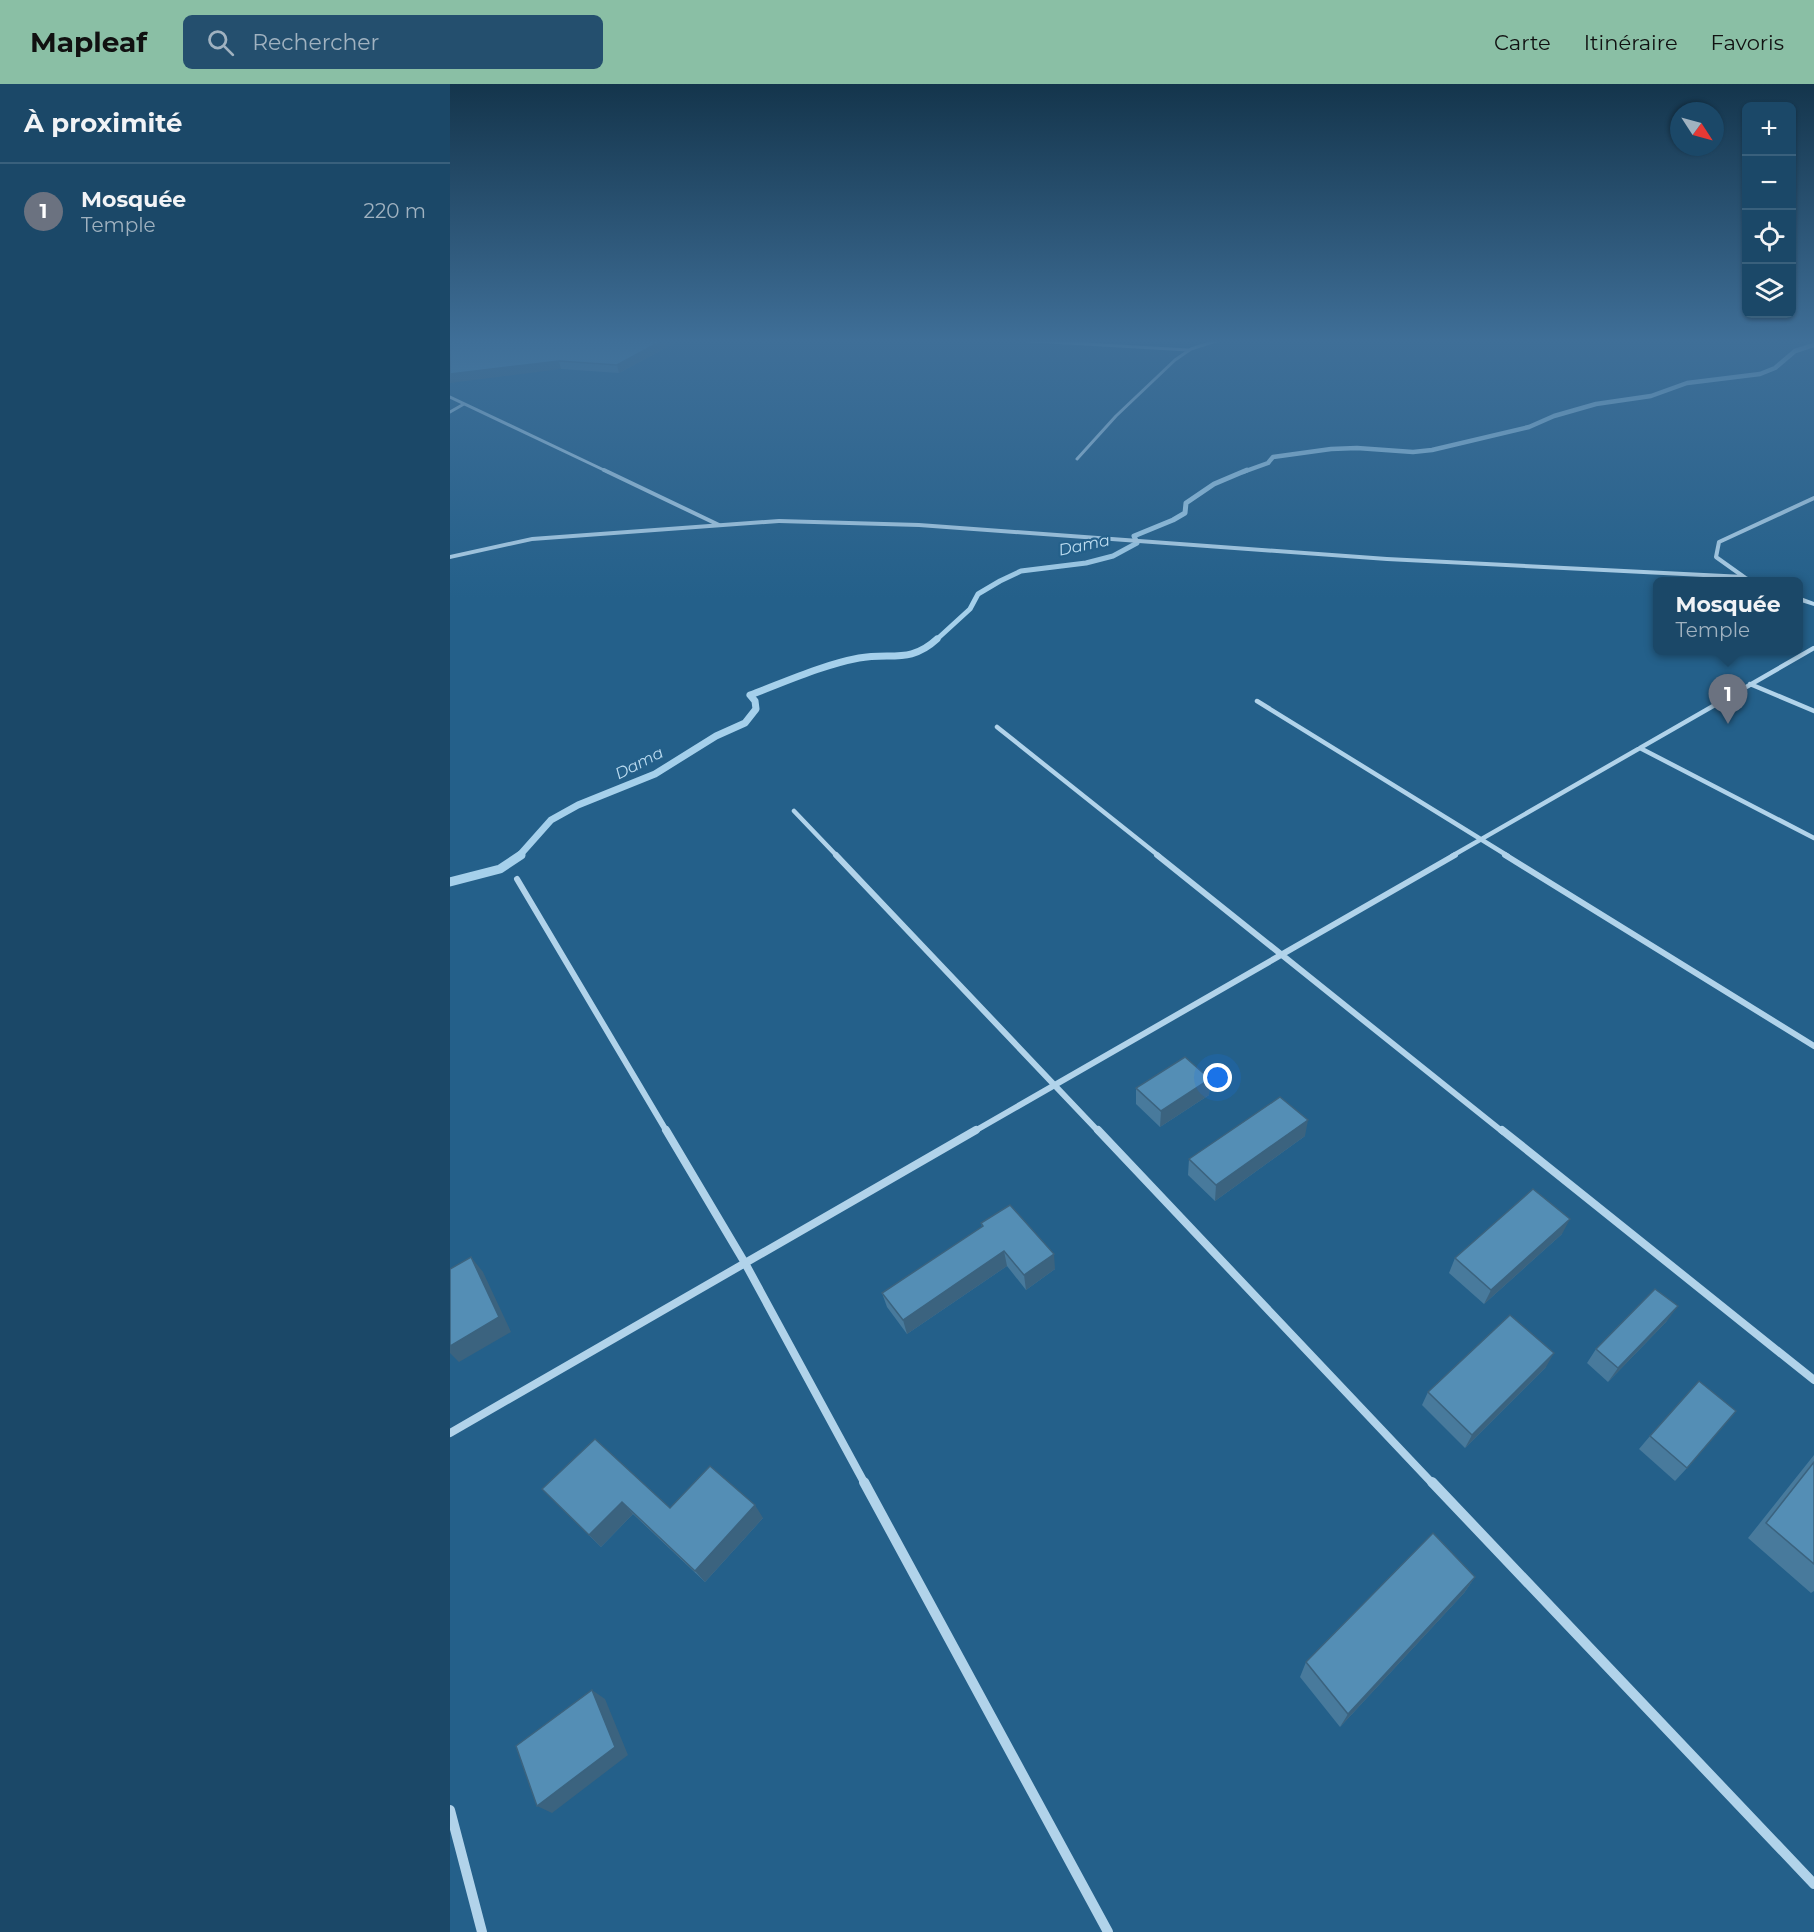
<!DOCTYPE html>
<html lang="fr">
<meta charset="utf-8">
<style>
body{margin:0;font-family:Montserrat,sans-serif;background:#244f6e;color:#f1f3f6}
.controls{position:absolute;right:18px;top:18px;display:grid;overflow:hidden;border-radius:9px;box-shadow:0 2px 4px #0004}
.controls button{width:54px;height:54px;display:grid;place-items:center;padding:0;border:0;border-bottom:2px solid #39607c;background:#1b4868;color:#f1f3f6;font:30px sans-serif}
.compass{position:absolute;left:1220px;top:18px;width:54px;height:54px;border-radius:50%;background:#1b4868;box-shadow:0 2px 4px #0004;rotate:126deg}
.you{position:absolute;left:768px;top:994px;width:21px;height:21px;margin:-15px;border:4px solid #fff;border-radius:50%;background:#1a73e8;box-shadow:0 0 0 9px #1a73e833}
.badge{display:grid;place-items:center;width:39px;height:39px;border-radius:50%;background:#8abfa5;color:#fff;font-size:20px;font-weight:700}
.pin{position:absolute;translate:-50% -50px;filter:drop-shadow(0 2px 3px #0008)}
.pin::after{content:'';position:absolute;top:32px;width:21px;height:18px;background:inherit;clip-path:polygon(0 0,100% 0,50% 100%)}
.popup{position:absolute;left:1203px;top:493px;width:150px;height:78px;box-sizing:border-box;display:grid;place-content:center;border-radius:9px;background:#1b4868;filter:drop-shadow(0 2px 4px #0005);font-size:20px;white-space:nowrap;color:#a0b2c0}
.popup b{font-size:22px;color:#f1f3f6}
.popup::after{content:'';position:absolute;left:50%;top:100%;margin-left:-12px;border:12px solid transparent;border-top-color:#1b4868}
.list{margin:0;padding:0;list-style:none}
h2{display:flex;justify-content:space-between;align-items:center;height:78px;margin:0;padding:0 24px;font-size:26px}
h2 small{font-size:20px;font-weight:400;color:#a0b2c0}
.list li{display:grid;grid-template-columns:39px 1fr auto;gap:18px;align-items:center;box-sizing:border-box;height:96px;padding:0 24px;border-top:2px solid #39607c}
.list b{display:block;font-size:22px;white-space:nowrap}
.list p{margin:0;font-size:20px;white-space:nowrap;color:#a0b2c0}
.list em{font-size:20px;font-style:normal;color:#a0b2c0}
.icon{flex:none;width:33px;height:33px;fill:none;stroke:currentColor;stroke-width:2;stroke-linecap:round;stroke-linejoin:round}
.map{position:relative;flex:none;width:1364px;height:1848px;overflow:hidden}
header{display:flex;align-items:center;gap:36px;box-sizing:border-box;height:84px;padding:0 30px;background:#8abfa5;color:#111}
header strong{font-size:28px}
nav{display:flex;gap:33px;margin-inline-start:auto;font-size:21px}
.search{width:420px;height:54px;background:#244f6e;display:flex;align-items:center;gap:15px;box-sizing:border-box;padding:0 21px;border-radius:9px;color:#a0b2c0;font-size:22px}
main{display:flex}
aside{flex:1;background:#1b4868}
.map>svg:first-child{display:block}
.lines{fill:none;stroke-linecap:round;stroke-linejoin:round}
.stream-far3{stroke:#a5d0eb;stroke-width:4.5}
.stream-far2{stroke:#a5d0eb;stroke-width:5}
.stream-far1{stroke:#a5d0eb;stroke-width:7}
.stream{stroke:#a5d0eb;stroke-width:9}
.minor-far5{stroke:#b1d3ea;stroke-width:3}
.minor-far4{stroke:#b1d3ea;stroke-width:4}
.minor-far3{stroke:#b1d3ea;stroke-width:4.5}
.minor-far2{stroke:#b1d3ea;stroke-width:6}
.minor-far1{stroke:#b1d3ea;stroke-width:8}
.minor{stroke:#b1d3ea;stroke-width:10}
.tertiary{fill:#b1d3ea;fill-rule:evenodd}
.wall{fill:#487a9c}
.shaded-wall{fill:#3b637f}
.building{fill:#548eb5;stroke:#3b637f;stroke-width:1.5}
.labels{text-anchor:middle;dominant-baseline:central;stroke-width:4.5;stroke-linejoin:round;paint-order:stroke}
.far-water-label{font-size:16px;font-style:italic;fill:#bdddf1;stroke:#24608a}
</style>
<header>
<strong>Mapleaf</strong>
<div class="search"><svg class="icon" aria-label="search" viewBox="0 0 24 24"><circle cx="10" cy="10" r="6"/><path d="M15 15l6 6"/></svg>Rechercher</div>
<nav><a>Carte</a><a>Itinéraire</a><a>Favoris</a></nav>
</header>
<main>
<aside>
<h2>À proximité<small></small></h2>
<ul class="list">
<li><span class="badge" style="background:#6b7280">1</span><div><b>Mosquée</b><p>Temple</p></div><em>220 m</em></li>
</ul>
</aside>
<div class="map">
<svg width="1364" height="1848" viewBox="0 0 1364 1848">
<rect width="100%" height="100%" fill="#24608a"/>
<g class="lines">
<path class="stream-far3" d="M793,388l25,-9 5,-6 58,-8 26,-1 56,4 19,-2 97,-23 25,-11 42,-12 55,-8 36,-13 73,-9 15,-6 20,-17 19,-6"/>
<path class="stream-far2" d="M485,557l35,-32 8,-15 22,-13 21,-10 65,-8 27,-7 24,-13 -3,-7 39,-16 12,-7 1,-10 28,-19 33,-14"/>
<path class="stream-far1" d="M69,772l32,-36 27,-15 77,-31 61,-38 29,-13 11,-14 -1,-8 -5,-6c35,-13 72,-30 109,-37 32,-6 51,6 78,-19"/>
<path class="stream" d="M0,798l50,-13 21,-14"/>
<path class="minor-far5" d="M550,255l188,11
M0,313l158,75
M0,328l14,-8
M627,375l39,-43 59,-56 16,-11 31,-10"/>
<path class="minor-far4" d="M154,386l115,55
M1294,493l-28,-20 3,-15 95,-44"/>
<path class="minor-far3" d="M1300,600l64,27
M807,617l251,155
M547,643l162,129
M1190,664l174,90
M344,727l43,45
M1002,772l362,-208"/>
<path class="minor-far2" d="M386,771l263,277
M707,771l346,277
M1055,771l309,191
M67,795l150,253
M523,1048l482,-277"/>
<path class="minor-far1" d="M216,1046l79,133 120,221
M648,1046l335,354
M1052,1046l312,250
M0,1349l526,-303"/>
<path class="minor" d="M414,1398l244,450
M982,1398l382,402
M0,1726l32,122"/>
<path class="tertiary" d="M329,435l140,4 468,34 357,18 14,7h-9l-6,-3 -356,-18 -468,-34 -140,-4 -247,18 -82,18v-4l82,-18z
M1348,512l16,6v4l-16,-5z"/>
</g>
<path class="wall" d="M0,255h232l-63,34 -58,-4z
M760,995l-1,16 -49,32 -24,-23v-16z
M855,1052l-90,65 -27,-26 1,-16z
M531,1139l74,46 -29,21 -19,-24 -100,68 -20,-27 -5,-14 100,-66z
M1112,1150l-78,70 -35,-31 6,-15z
M1217,1237l-59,61 -21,-19 9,-14z
M1096,1283l-81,81 -43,-43 6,-13z
M1200,1352l37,32 -12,13 -36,-32z
M1364,1371v136l-3,2 -63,-55z
M92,1405l128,19 93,10 -58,64 -72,-68 -32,33z
M1025,1493l-11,16 -124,134 -40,-50 6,-15z"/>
<path class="shaded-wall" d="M215,255h17l-63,34 -2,-8z
M260,255h18l-18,2z
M109,277l2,8 -111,14v-9z
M760,995l-1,16 -49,32 1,-16z
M858,1036l-3,16 -90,65 1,-16z
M1120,1135l-8,15 -78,70 7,-14z
M554,1167l3,15 -100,68 -4,-14z
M604,1170l1,15 -29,21 -2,-15z
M21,1173l12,15 28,60 -52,30 -9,-9v-7z
M1228,1222l-11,15 -59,61 10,-14z
M1104,1269l-8,14 -81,81 7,-13z
M172,1418l11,12 -32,33 -12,-12z
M305,1421l8,13 -58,64 -10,-11z
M1025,1493l-11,16 -124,134 8,-13z
M142,1606l13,9 23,56 -76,58 -15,-7z"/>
<path class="building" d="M0,255h215l-48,26 -58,-4 -109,13z
M735,973l25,22 -49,32 -25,-23z
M830,1013l28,23 -92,65 -27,-26z
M1083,1105l37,30 -79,71 -36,-32z
M560,1121l44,49 -30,21 -20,-24 -101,69 -21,-27 101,-67 -2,-3z
M21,1173l28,60 -49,29v-77z
M1205,1205l23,17 -60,62 -22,-19z
M1060,1231l44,38 -82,82 -44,-43z
M1249,1297l37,30 -49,57 -37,-32z
M145,1355l75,69 40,-42 45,39 -60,66 -73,-69 -33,33 -47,-46z
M1364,1378v102l-48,-41z
M983,1449l42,44 -127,137 -42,-52z
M142,1606l23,57 -78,59 -21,-60z"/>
<linearGradient id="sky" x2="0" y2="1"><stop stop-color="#14354c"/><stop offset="0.5" stop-color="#3f6f98"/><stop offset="1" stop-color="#3f6f98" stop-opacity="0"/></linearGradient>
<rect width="1364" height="514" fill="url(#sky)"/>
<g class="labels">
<g class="far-water-label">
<text transform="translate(634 461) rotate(-12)">Dama</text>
<text transform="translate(189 679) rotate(-27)">Dama</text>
</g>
</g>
</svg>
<div class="controls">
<button>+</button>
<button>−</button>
<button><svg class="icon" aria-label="locate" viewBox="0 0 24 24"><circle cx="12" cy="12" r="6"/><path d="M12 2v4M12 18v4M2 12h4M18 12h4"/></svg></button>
<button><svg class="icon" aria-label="layers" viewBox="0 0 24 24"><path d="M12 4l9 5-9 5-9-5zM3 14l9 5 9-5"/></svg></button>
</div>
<svg class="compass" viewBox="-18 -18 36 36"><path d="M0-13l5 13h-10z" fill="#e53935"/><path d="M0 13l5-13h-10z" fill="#a0b2c0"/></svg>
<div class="you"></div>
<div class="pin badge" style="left:1278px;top:640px;background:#6b7280">1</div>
<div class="popup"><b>Mosquée</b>Temple</div>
</div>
</main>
